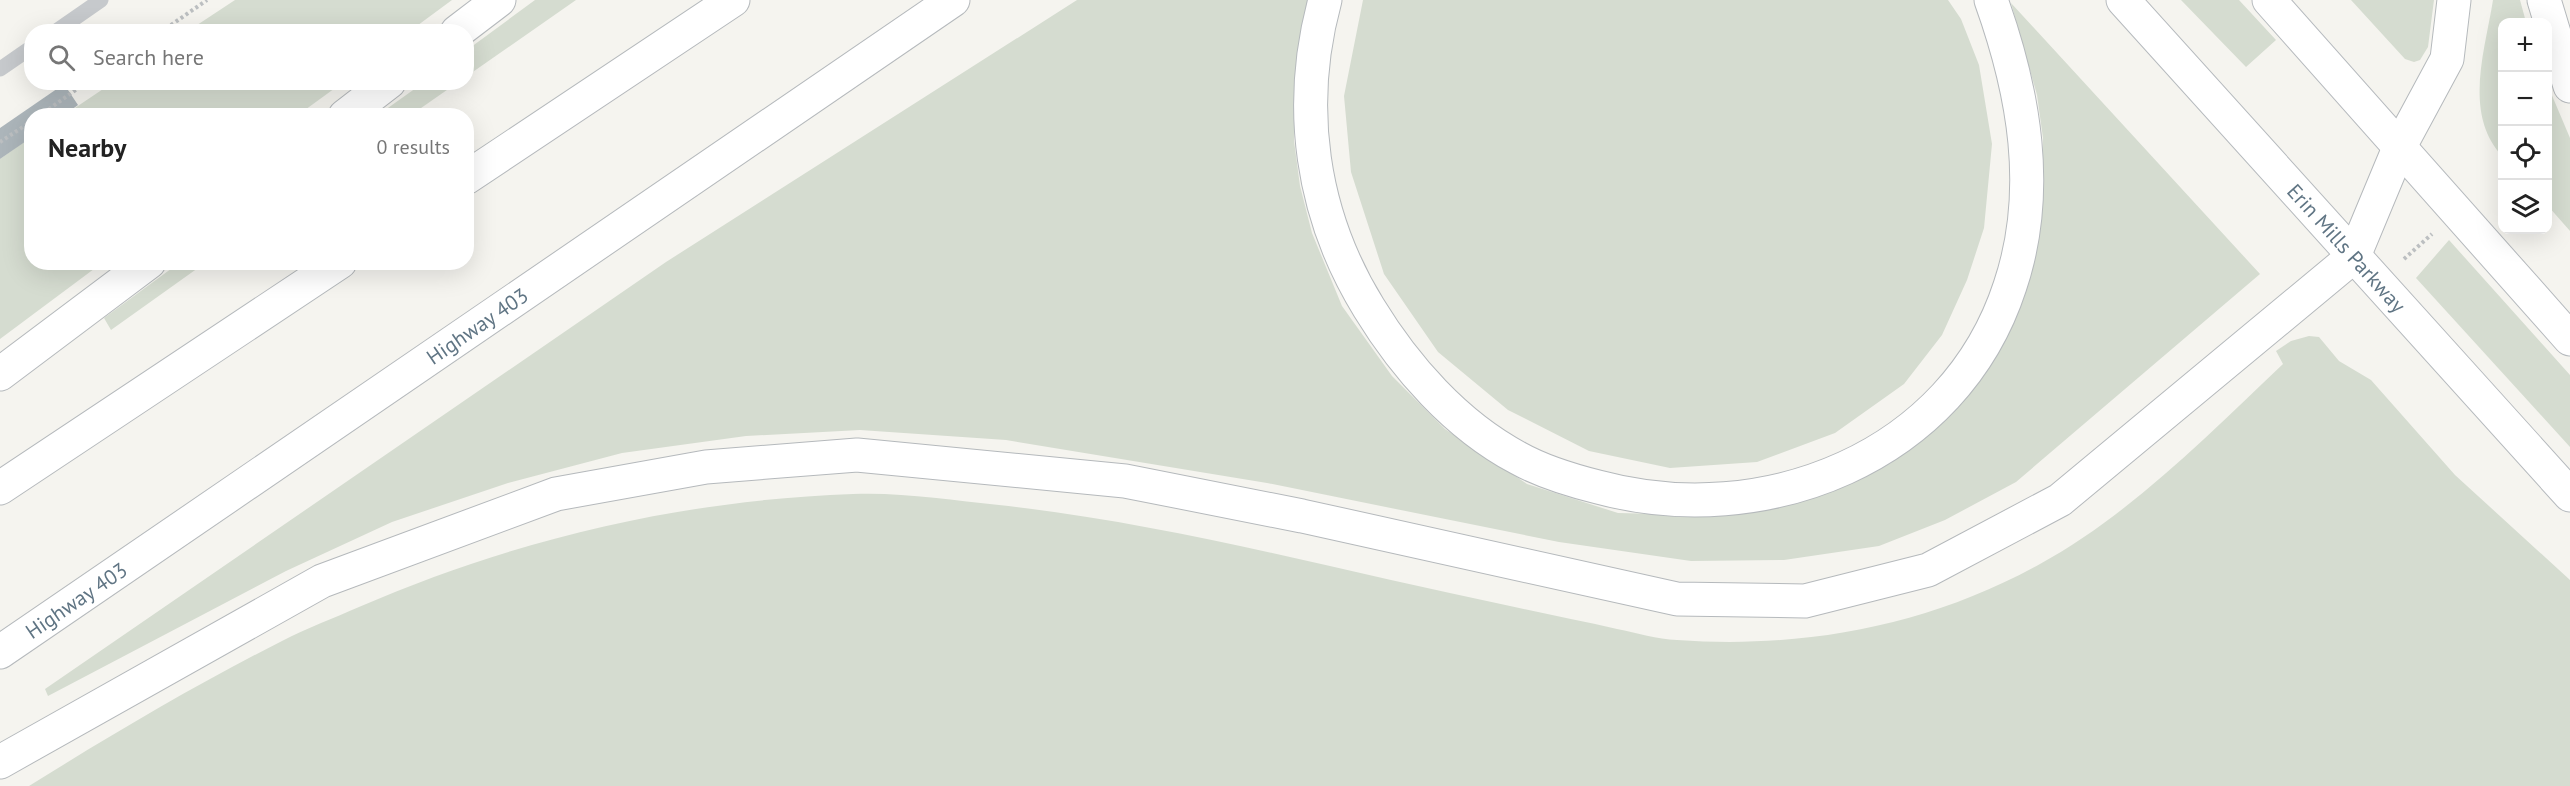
<!DOCTYPE html>
<meta charset="utf-8">
<style>
body{margin:0;font-family:"PT Sans",sans-serif;background:#f6f6f6;color:#222}
.controls{position:absolute;right:18px;top:18px;display:grid;overflow:hidden;border-radius:12px;box-shadow:0 6px 24px #0002}
.controls button{width:54px;height:54px;display:grid;place-items:center;padding:0;border:0;border-bottom:2px solid #e0e0e0;background:#fff;color:#222;font:30px sans-serif}
.list{margin:0;padding:0;list-style:none}
h2{display:flex;justify-content:space-between;align-items:center;height:78px;margin:0;padding:0 24px;font-size:26px}
h2 small{font-size:20px;font-weight:400;color:#767676}
.icon{flex:none;width:33px;height:33px;fill:none;stroke:currentColor;stroke-width:2;stroke-linecap:round;stroke-linejoin:round}
.map{position:relative;flex:none;width:2570px;height:786px;overflow:hidden}
.search{position:absolute;background:#fff;box-shadow:0 6px 24px #0002;left:24px;top:24px;width:450px;height:66px;display:flex;align-items:center;gap:15px;box-sizing:border-box;padding:0 21px;border-radius:24px;color:#767676;font-size:22px}
.panel{position:absolute;background:#fff;box-shadow:0 6px 24px #0002;left:24px;top:108px;width:450px;height:162px;border-radius:24px}
.map>svg:first-child{display:block}
.green{fill:#d5dcd0}
.building{fill:#acb5ba}
.lines{fill:none;stroke-linecap:round;stroke-linejoin:round}
.primary-casing{stroke:#b6babe;stroke-width:35}
.motorway-casing{stroke:#b5b9bc;stroke-width:35}
.path{stroke:#bcbfc1;stroke-width:4;stroke-dasharray:3 3;stroke-linecap:butt}
.service{stroke:#c6c9cc;stroke-width:15}
.primary{stroke:#fff;stroke-width:33}
.motorway{stroke:#fff;stroke-width:33}
.labels{text-anchor:middle;dominant-baseline:central;stroke-width:6;stroke-linejoin:round;paint-order:stroke}
.street-label{font-size:21px;fill:#607584;stroke:#fff}
</style>
<div class="map">
<svg width="2570" height="786" viewBox="0 0 2570 786">
<rect width="100%" height="100%" fill="#f5f4ef"/>
<path class="green" d="M235,0h217l-42,31h-222z
M535,0h41l-109,76v-26z
M1077,0h234l-16,73 -1,68 6,45 12,47 30,73 50,70 53,53 82,55 91,29 86,2 94,-12 93,-40 48,-43 93,-158 11,-57v-67l-6,-43 -26,-92 249,271 -244,208 -71,38 -66,26 -95,14 -93,1 -132,-19 -292,-59 -261,-43 -146,-10 -114,6 -124,17 -114,30 -116,39 -106,49 -238,125 -3,-7 621,-427z
M1363,0h585l13,19 18,46 13,79 -8,84 -17,52 -25,55 -38,49 -69,49 -78,29 -87,6 -81,-17 -81,-41 -70,-58 -54,-78 -33,-102 -7,-76z
M2181,0h58l37,40 -30,27z
M2351,0h83l-6,47 -8,13 -6,2 -9,-3z
M2493,0h27l6,22h-24v134c-39,-43 -17,-105 -9,-156z
M112,83h230l-44,32 -235,1z
M423,83h34l-46,32h-33z
M2548,86l22,52v93l-22,-25z
M31,137l1,125 70,1 -102,76v-180z
M2449,240l121,135v72l-154,-169z
M179,263h26l-94,67 -7,-12z
M2309,336l10,1 20,24 32,19 84,95 115,105v206h-2541c82,-51 166,-101 253,-145 25,-13 52,-23 77,-34 157,-68 323,-107 494,-113 48,-2 98,6 146,11 174,19 341,66 511,101 36,8 72,15 107,23 20,4 40,10 60,11 127,9 251,-14 363,-76 91,-50 168,-129 243,-200l-7,-13 15,-10z"/>
<path class="building" d="M64,84l14,21 -15,11h-31v21l-32,22v-31z"/>
<g class="lines">
<defs>
<g id="primary">
<path id="s1" d="M2123,0l447,495"/>
<path d="M2269,0l301,339"/>
</g>
<g id="motorway">
<path d="M1325,0c-29,106 -14,214 44,308 36,59 87,117 149,150 25,14 52,22 80,29 166,45 356,-29 412,-201 32,-95 14,-194 -19,-286"/>
<path d="M2544,0l26,86"/>
<path d="M457,32l42,-32"/>
<path d="M345,116l44,-34"/>
<path d="M466,178l267,-178"/>
<path d="M0,374l149,-112"/>
<path d="M0,488l340,-226"/>
<path id="s2" d="M0,652l953,-652"/>
<path d="M0,762l322,-181 234,-87 150,-27 151,-12 268,26 177,35 375,83 128,2 123,-31 132,-70 294,-244 45,-108 48,-89 7,-59"/>
</g>
</defs>
<use href="#primary" class="primary-casing"/>
<use href="#motorway" class="motorway-casing"/>
<path class="path" d="M161,32l46,-32
M39,116l48,-34
M0,142l32,-21
M2404,259l28,-25"/>
<path class="service" d="M55,32l46,-32
M0,69l32,-22"/>
<use href="#primary" class="primary"/>
<use href="#motorway" class="motorway"/>
</g>
<g class="labels">
<g class="street-label">
<text stroke="none"><textPath href="#s1" startOffset="334">Erin Mills Parkway</textPath></text>
<text stroke="none"><textPath href="#s2" startOffset="578">Highway 403</textPath></text>
<text stroke="none"><textPath href="#s2" startOffset="92">Highway 403</textPath></text>
</g>
</g>
</svg>
<div class="controls">
<button>+</button>
<button>−</button>
<button><svg class="icon" aria-label="locate" viewBox="0 0 24 24"><circle cx="12" cy="12" r="6"/><path d="M12 2v4M12 18v4M2 12h4M18 12h4"/></svg></button>
<button><svg class="icon" aria-label="layers" viewBox="0 0 24 24"><path d="M12 4l9 5-9 5-9-5zM3 14l9 5 9-5"/></svg></button>
</div>
<div class="search"><svg class="icon" aria-label="search" viewBox="0 0 24 24"><circle cx="10" cy="10" r="6"/><path d="M15 15l6 6"/></svg>Search here</div>
<section class="panel">
<h2>Nearby<small>0 results</small></h2>
<ul class="list">
</ul>
</section>
</div>
